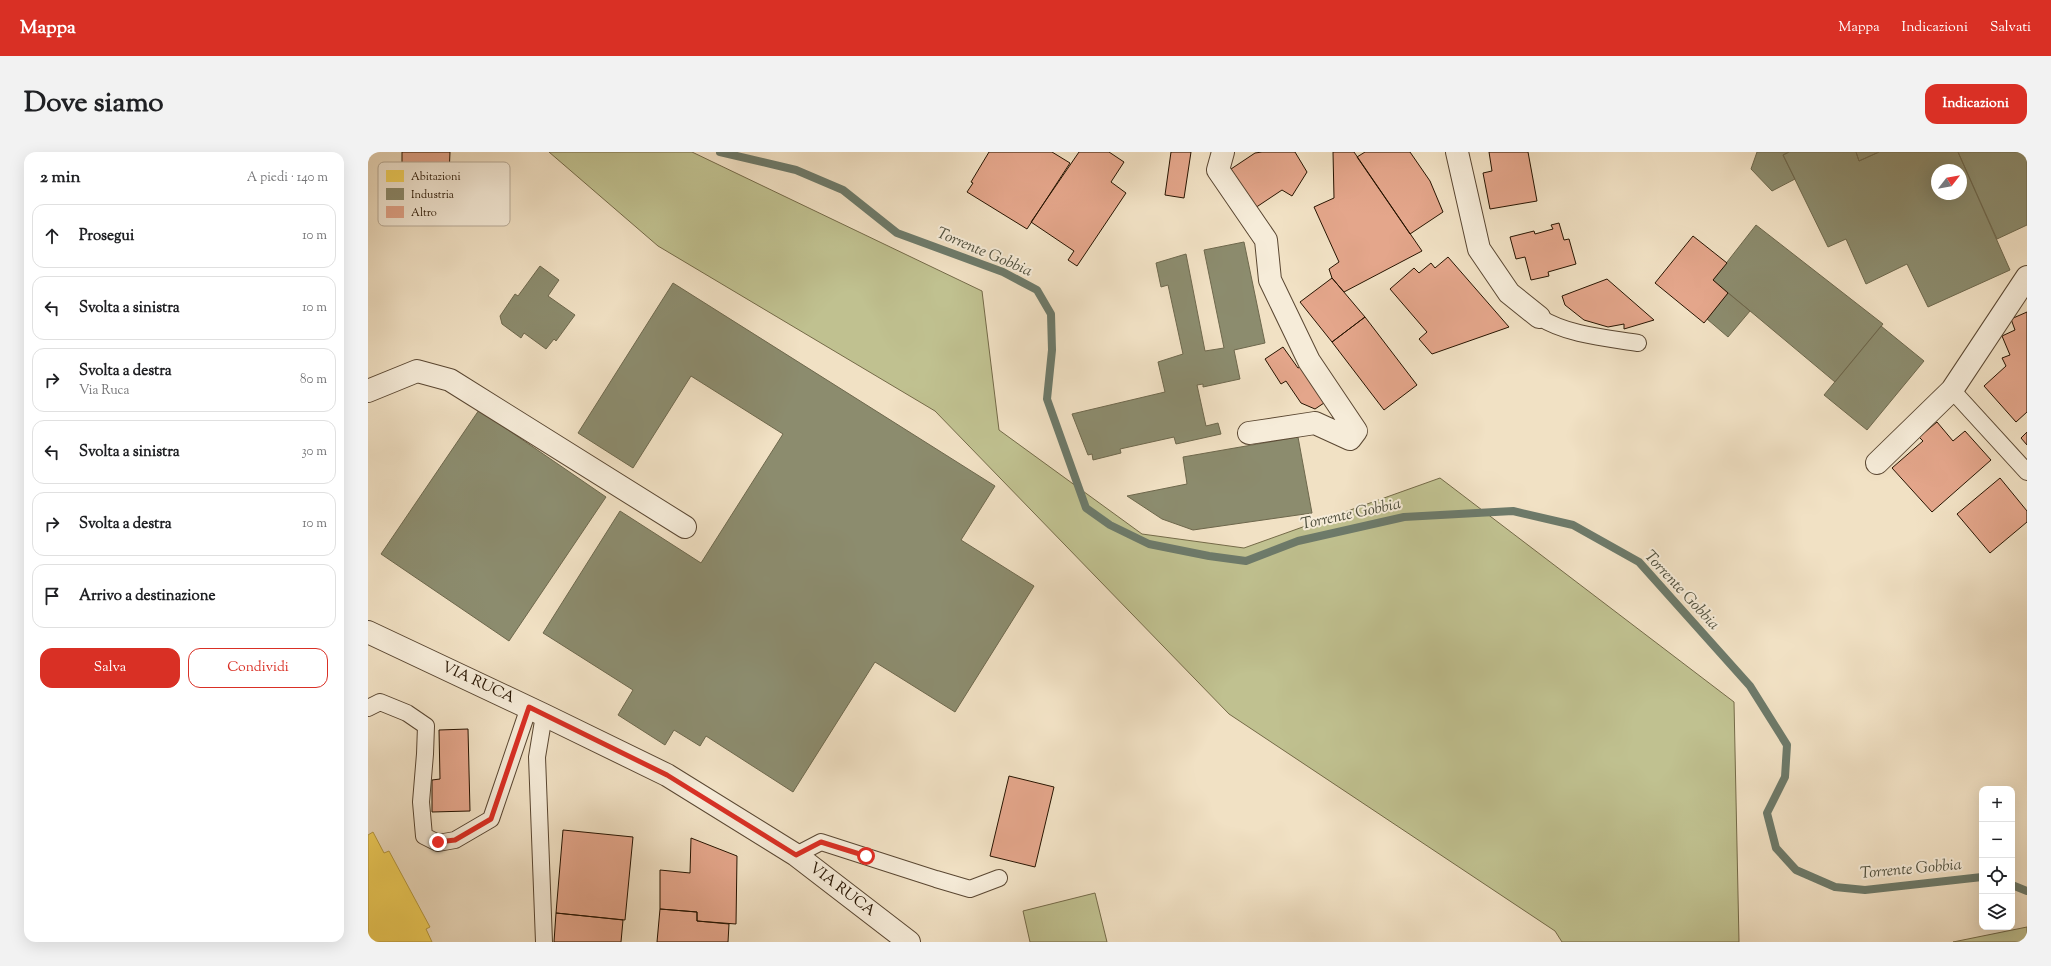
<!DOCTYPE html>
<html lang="it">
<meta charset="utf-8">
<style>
body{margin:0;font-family:"Sorts Mill Goudy",serif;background:#f2f2f2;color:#202124}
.controls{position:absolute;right:12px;bottom:12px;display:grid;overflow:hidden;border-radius:8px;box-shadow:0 4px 16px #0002}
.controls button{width:36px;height:36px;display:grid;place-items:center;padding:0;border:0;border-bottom:1px solid #e0e0e0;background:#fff;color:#202124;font:20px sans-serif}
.compass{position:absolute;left:1563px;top:12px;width:36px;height:36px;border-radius:50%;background:#fff;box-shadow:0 4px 16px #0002;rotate:59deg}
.stop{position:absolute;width:12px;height:12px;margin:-9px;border:3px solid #d93025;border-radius:50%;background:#fff}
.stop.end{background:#d93025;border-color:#fff;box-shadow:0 1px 4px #0008}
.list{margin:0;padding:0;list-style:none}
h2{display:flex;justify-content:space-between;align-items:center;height:52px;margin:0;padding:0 16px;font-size:17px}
h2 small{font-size:13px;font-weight:400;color:#757577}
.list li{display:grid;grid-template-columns:26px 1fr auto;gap:12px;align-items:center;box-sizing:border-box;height:64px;margin:0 8px 8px;padding:0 8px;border:1px solid #e0e0e0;border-radius:12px}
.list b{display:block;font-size:15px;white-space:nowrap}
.list p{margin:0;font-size:13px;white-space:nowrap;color:#757577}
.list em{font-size:13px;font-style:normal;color:#757577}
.actions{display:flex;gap:8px;padding:12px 16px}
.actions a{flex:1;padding:9px 0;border:1px solid #d93025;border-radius:12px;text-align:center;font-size:14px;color:#d93025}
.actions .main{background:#d93025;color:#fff}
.icon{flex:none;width:22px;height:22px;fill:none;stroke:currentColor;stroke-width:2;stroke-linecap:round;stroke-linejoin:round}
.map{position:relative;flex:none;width:1659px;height:790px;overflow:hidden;border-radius:12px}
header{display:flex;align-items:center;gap:24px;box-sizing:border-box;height:56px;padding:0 20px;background:#d93025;color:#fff}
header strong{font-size:19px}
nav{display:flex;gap:22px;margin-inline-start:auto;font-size:14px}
.intro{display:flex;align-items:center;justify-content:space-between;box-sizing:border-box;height:96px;padding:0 24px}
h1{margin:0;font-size:28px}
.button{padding:10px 18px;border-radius:12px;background:#d93025;color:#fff;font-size:14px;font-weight:700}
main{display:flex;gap:24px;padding:0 24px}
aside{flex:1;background:#fff;border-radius:12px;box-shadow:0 4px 16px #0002}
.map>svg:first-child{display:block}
.green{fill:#c0c190;stroke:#746a48}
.homes{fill:#f6d55c;stroke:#b89b41}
.industry{fill:#8c8c6e;stroke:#6e684d;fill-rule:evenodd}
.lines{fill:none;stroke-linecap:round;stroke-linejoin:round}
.stream{stroke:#6d7a6a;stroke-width:8}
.building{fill:#e4a68b;stroke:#271401}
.lane-casing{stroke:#5a4732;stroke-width:18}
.street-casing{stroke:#5a4732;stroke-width:24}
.lane{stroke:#f6ecd9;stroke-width:16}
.street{stroke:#f6ecd9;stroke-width:22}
.route{stroke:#d93025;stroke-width:5}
.labels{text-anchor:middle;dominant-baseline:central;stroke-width:4;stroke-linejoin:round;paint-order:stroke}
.street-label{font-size:15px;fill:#271401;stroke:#f6ecd9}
.water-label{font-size:16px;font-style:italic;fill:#50503e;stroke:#f6ecd9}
.key{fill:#f6ecd9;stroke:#b8ab98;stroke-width:1}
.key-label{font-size:11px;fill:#271401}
</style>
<header>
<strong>Mappa</strong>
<nav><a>Mappa</a><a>Indicazioni</a><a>Salvati</a></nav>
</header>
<div class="intro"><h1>Dove siamo</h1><a class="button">Indicazioni</a></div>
<main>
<aside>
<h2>2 min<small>A piedi · 140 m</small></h2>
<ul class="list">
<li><svg class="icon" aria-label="ahead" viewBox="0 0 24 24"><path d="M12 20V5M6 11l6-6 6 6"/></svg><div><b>Prosegui</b></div><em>10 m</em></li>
<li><svg class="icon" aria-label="left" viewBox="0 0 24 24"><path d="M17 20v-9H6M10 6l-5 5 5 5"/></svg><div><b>Svolta a sinistra</b></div><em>10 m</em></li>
<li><svg class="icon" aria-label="right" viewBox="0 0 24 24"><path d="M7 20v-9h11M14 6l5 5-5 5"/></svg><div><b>Svolta a destra</b><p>Via Ruca</p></div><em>80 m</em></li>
<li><svg class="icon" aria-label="left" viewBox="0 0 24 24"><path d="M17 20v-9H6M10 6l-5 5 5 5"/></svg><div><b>Svolta a sinistra</b></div><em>30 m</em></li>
<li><svg class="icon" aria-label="right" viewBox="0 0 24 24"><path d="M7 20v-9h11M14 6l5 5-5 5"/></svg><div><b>Svolta a destra</b></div><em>10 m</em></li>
<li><svg class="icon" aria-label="arrive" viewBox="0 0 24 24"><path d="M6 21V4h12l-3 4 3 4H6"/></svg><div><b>Arrivo a destinazione</b></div></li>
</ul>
<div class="actions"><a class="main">Salva</a><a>Condividi</a></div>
</aside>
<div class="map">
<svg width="1659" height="790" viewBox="0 0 1659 790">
<rect width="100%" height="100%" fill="#f1e1c4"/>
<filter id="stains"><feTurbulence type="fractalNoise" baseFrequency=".005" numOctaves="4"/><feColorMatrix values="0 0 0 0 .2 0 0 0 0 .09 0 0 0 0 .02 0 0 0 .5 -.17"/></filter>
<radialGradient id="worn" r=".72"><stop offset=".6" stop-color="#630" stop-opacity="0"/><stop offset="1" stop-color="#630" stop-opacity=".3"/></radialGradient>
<path class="green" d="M181,0h143l290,139 17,139 143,104 102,14 196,-70 294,224 5,240h-177l-7,-11 -326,-217 -294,-303 -277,-165z
M727,741l12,49h-77l-7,-31z
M1659,775v15h-74z"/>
<path class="homes" d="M5,680l11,21 5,-2 41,76 -4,2 6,13h-64v-107z"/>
<path class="industry" d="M1389,0h32l-6,3 12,24 -23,12 -21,-22z
M1421,0h67l3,9 20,-9h79l52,118 -82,37 -21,-43 -41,20 -20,-45 -18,8 -45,-92zM1569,18h24v24h-24z
M1488,0h23l-20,9z
M1590,0h69v73l-30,14z
M1388,73l127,99 -48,58 -122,-102z
M876,90l21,101 -31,7 6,29 -37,8v-3l-6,1 9,41 12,-3 3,11 -45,10 -2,-7 -54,12 1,4 -28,7 -1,-6 -4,1 -16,-41 93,-22 -7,-30 25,-8 -15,-69 -7,2 -5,-24 30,-9 19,97 19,-3 -20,-98z
M172,114l19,14 -11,16 27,19 -19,26 -2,-2 -8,10 -22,-16 -3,5 -19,-14 -2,-8 15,-22 3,2z
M305,131l322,203 -34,54 73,46 -79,126 -80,-50 -82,130 -87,-56 -6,10 -26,-16 -9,15 -47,-30 15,-25 -90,-57 77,-122 81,52 82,-129 -92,-58 -58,92 -55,-35z
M1360,141l22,18 -22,26 -21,-18z
M1513,174l43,35 -57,69 -43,-35z
M111,258l127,87 -97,144 -128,-87z
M930,285l14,76 -119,17 -31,-11 -35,-23 60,-12 -4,-27z"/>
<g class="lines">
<path class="stream" d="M352,0l76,18 47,20 54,43 106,39 34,18 14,24 1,36 -5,49 39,109 24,17 39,19 60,12 37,5 52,-20 106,-24 109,-6 60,14 66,37 111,124 37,59 -2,32 -18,36 9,35 20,22 39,17 30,3 117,-13
M1644,733l15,6"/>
</g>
<path class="building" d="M34,0h48l-1,23 8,1v8l15,14v11l-84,-5 2,-29 12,-9z
M621,0h63l18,11 -43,66 -60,-37 6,-9 -2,-1z
M711,0h30l15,10 -13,20 15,11 -49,73 -9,-6 6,-9 -43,-29z
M803,0h20l-7,46 -19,-3z
M894,0h33l12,20 -15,24 -10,-6 -27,18 -24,-39 24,-16z
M965,0h21l68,99 -78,41 -12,-14 -3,-9 10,-7 -25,-55 20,-9z
M997,0h45l20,29 13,31 -33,22 -53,-77z
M1121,0h39l9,49 -47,8 -7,-36 9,-2z
M1191,71l5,17 5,-1 7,25 -28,8 1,4 -18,4 -6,-23 -9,2 -6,-22 24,-6 1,3 18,-5 -2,-4z
M1325,84l34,27 -14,17 15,13 -24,30 -49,-40z
M1080,105l61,70 -77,27 -13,-15 8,-7 -37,-43 24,-21 5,5 12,-10 4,5z
M964,126l33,39 -33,25 -32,-40z
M1239,127l47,41 -30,9v-5l-16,3 -24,-7 -19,-15 -3,-9z
M1659,160v100l-11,10 -32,-36 22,-20 -4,-8 8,-3 -8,-19 13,-6 -4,-11z
M997,165l52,68 -33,25 -52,-68z
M915,195l15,21 2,-1 24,36 -9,6 -14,-6 -15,-22 -5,3 -16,-25z
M1569,270l16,19 12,-10 26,29 -59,52 -40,-44 31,-27 -4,-4z
M1659,280v13l-6,-7z
M1632,326l27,33v11l-37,31 -33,-39z
M100,577l2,82 -38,1v-32l8,-1 -1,-49z
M641,624l45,11 -19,80 -45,-11z
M195,678l70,7 -8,83 -69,-7z
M323,686l46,18 -1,68 -39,-3v-9l-37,-3v-39l30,3z
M292,757l37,3v9l32,3 -1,18h-71z
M188,761l67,7 -2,22h-67z"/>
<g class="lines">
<defs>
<path id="lane" d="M1171,165c28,18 67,21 99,26
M1584,238l75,82
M0,556l12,-6 27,11 19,13 -1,28 -4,48 3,34 14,7 17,-3 36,-21 38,-112
M428,703l25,-13 115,37 34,10 29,-11
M176,790l-7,-185 7,-42"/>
<path id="street" d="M855,0l-5,18 48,70 4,40 39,81 47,70 -6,8 -35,-16 -66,10
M1089,0l22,97 30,44 30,24
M0,239l49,-20 33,9 235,147
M1509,311l75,-73 75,-113
M0,480l176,83 123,60 129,80 113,87"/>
</defs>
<use href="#lane" class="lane-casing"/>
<use href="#street" class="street-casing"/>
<use href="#lane" class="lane"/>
<use href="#street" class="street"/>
</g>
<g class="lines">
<path class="route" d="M70,690l17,-2 36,-21 38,-112 138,68 129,80 25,-13 45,14"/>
</g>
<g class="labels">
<g class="street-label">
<text transform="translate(110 531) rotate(25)">VIA RUCA</text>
<text transform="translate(474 738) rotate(37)">VIA RUCA</text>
</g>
<g class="water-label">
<text transform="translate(616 101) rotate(23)">Torrente Gobbia</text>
<text transform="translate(983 363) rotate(-12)">Torrente Gobbia</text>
<text transform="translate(1313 439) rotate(47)">Torrente Gobbia</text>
<text transform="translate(1543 718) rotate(-5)">Torrente Gobbia</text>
</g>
</g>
<rect x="10" y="10" width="132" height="64" rx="6" class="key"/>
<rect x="18" y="18" width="18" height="12" fill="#f6d55c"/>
<rect x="18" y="36" width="18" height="12" fill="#8c8c6e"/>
<rect x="18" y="54" width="18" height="12" fill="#e4a68b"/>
<g class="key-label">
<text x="43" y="28">Abitazioni</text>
<text x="43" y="46">Industria</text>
<text x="43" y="64">Altro</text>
</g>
<rect width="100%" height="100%" filter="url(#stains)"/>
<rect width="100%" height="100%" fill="url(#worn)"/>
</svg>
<div class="controls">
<button>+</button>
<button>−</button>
<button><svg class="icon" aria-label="locate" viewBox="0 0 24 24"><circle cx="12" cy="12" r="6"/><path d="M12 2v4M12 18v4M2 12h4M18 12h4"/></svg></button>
<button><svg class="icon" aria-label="layers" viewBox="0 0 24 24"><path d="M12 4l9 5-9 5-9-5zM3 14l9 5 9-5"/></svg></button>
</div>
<svg class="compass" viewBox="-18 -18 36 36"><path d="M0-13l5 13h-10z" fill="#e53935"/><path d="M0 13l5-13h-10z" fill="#757577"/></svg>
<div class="stop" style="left:498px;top:704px"></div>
<div class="stop end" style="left:70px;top:690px"></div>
</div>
</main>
